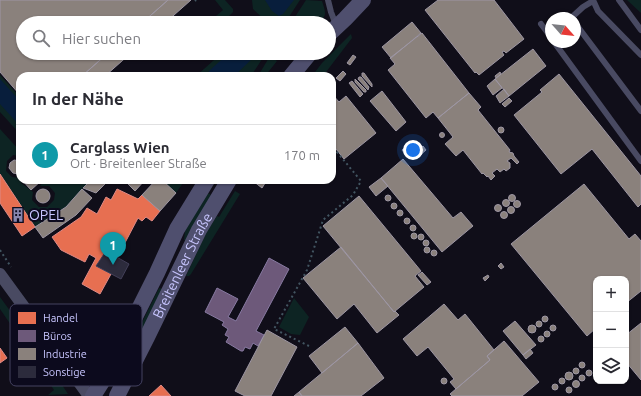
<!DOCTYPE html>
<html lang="de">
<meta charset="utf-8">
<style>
body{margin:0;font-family:Ubuntu,sans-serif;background:#f7f7f7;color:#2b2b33}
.controls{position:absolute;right:12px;bottom:12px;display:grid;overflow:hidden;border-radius:8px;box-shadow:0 1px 3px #0004}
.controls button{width:36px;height:36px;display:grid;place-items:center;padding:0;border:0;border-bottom:1px solid #e1e1e2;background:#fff;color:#2b2b33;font:20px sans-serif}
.compass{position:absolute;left:545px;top:12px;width:36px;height:36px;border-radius:50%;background:#fff;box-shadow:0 1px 3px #0004;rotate:117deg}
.you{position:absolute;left:413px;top:150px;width:14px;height:14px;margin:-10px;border:3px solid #fff;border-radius:50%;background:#1a73e8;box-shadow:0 0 0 6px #1a73e833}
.badge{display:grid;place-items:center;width:26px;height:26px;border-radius:50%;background:#8886ae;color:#fff;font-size:13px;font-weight:700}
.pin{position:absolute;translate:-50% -33px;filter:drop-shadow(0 1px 2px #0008)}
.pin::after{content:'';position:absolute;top:21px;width:14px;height:12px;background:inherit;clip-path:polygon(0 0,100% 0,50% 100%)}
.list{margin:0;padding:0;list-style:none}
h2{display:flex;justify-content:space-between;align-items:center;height:52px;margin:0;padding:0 16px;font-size:17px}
h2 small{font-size:13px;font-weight:400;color:#7c7c81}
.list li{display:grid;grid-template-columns:26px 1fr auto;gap:12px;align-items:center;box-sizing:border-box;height:60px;padding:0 16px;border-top:1px solid #e1e1e2}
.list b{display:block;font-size:15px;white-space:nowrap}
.list p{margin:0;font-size:13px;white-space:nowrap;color:#7c7c81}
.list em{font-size:13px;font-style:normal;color:#7c7c81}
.icon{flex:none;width:22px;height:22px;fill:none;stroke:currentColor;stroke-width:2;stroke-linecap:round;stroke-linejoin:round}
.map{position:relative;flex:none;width:641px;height:396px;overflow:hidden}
.search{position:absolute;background:#fff;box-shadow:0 1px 3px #0004;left:16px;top:16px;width:320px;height:44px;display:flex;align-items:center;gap:10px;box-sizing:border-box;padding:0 14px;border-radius:22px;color:#7c7c81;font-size:15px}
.panel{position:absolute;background:#fff;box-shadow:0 1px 3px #0004;left:16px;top:72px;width:320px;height:112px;border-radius:12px}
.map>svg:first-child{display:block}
.green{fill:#0d2423}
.water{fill:#081e3c}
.shops{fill:#e76f51;stroke:#de8985}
.offices{fill:#6d597a;stroke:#887aa2}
.industry{fill:#8a817c;stroke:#9d96a3}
.building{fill:#2c2b3c;stroke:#423f58}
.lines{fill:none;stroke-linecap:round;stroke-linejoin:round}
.path{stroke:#425561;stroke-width:2;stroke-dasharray:2 3;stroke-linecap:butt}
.service{stroke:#494a62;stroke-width:6}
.minor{stroke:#494a62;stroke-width:12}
.secondary{stroke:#4f4f6e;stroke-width:16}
.labels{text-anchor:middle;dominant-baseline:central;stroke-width:4;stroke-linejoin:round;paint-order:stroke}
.poi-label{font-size:14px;fill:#c8c6ff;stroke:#0c0a1d;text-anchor:start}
.street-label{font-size:14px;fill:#c8c6ff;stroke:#0c0a1d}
.key{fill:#0c0a1d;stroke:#444261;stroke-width:1}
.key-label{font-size:11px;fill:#c8c6ff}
</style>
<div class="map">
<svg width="641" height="396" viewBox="0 0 641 396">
<rect width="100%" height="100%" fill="#100e19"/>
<path class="green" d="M215,0h10l8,9v3l-10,10 -7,-6 7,-6z
M252,0h48l-15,23h-17l-15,-14z
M306,0l16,1c3,10 6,14 -3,22h-28z
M627,0h14v13z
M351,34l1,4 -29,38h-11l10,-13z
M222,53h44l-15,23h-55z
M270,56l7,5 -12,15h-7z
M0,75l20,22v37l-20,-22z
M0,129l20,22v5l-7,-1 -6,6 -1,10 6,6 8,1 1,5 12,9 -1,8 7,7h8l7,-7 1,-7 -6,-7h-9l5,-6c9,4 14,1 22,0 8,-1 16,0 23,0l-24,27 -31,20 -35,-53z
M162,180h23l-9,13z
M235,191l5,3 -49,80 -2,2h-3l21,-45 10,-15 2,1z
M207,193l3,1 1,2 -25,45 -2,-1 1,-9z
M159,288l4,1 -48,99 -3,-5z
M0,297l40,55 -8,6 -2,-4 -8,5 -4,-6 8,-6 -26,-38z
M294,298l15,19 -9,18 -9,-1 -12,-7z
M47,362l21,32 -20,1 6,-5 -15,-23z"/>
<path class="water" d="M265,0h29l-11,14 -4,2 -7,-5z
M229,53h27l-3,5 -19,18h-26l1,-5z
M0,79l20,22v25l-20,-22z"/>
<path class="shops" d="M0,174l35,53 -13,9 -22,-33z
M117,189l21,10 4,-4 18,16 -8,10 -6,-4 -4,4 -4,-3 -21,40 -11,-7 -10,15 15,8 -11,20 -18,-10 14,-26 -7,-4 -4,8 -24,-12 -9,-13 29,-20 6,-9 10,6 9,-17 5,3z
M0,348l7,10 -7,5z
M161,385l10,11h-22z"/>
<path class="offices" d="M269,258l20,11 -33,62 8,4 -6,11 -5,-3 -3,6 -5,-2 -2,4h-2l-15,-9 3,-5 -4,-2 3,-6 -6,-4 2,-3 -19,-10 12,-24 21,11 -10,18 8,4z"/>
<path class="industry" d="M0,0h168l-26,23h-119v30h85l-26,23h-62v19l-20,-23z
M168,0h23l-26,23h-23z
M438,0h56l30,39 -18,14 -2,-2 -2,1 2,3 -25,20 -3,-3 -1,1 -50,-63z
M412,22l9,11 -30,25 -9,-11z
M422,33l47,60 -31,25 -5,-6 -7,6 -38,-48 7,-6 -5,-6z
M533,49l13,17 -37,30 -14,-17z
M108,53h23l-26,23h-23z
M353,55l3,2 -6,8 -3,-2z
M343,71l3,3 -6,7 -4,-3z
M500,72l1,2 -5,4 -1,-2z
M362,73h2l8,11v3l-10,-11z
M559,74l82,102v28l-3,3 -46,-58 -31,25 -47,-59 28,-23 -2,-2z
M359,77h2l8,10 -1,3 -10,-11z
M355,79l11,11v2h-2l-9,-10z
M495,79l7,9 -9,7 -6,-9z
M352,81l11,13 -3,3 -11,-14z
M504,89l5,7 -9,7 -4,-7z
M382,91l24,31 -10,9 -26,-30z
M469,93l12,14 -3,3 32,40 -1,2 4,1 1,3 5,6 -2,2 -6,-6 -4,3 3,2v5l-4,3 -2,-2 -4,3 -3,-3 -5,4 3,3 -4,4 -3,-4 -1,1 -4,-4 -1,1 -19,-24 -7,6 -11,-12 8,-7 -15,-19z
M332,94l7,8 7,-6 30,37 -32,26 -12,-15z
M509,98l3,3 -7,6 -3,-3z
M498 130a3 3 0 1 1 6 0a3 3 0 1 1-6 0Z
M439.5 135a2.5 2.5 0 1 1 5 0a2.5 2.5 0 1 1-5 0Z
M410,143l3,4 -8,7 -3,-4z
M423,146l3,4 -8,7 -3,-4z
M403,159l50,59 8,-6 12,14 -31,26 -61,-74z
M14,160l6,1v12l-2,1 -5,-1 -4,-5 1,-5z
M381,178l7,8 -12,10 -7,-9z
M22,180h20l-11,10z
M91,180h18l-13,13 -13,-5z
M124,180h21l-10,11z
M156,180h6l14,13 -16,18 -18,-16z
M254,180h13l-5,8 -9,-7z
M584,184l45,55 6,-5 6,7v50l-15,12v-24h-30v49l-9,8 -76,-92z
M36 196a7 7 0 1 1 14 0a7 7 0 1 1-14 0Z
M82,189l10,9 -16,17 -33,23 -8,-11 31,-20z
M508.5 198a3.5 3.5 0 1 1 7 0a3.5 3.5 0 1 1-7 0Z
M385 198a3 3 0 1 1 6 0a3 3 0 1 1-6 0Z
M359,196l62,75 -6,5 9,11 -30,25 -71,-86z
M502.5 203a3.5 3.5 0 1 1 7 0a3.5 3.5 0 1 1-7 0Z
M513.5 204a3.5 3.5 0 1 1 7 0a3.5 3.5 0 1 1-7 0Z
M391 206a3 3 0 1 1 6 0a3 3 0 1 1-6 0Z
M494.5 208a3.5 3.5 0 1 1 7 0a3.5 3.5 0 1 1-7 0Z
M507.5 210a3.5 3.5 0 1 1 7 0a3.5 3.5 0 1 1-7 0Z
M397 213a3 3 0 1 1 6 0a3 3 0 1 1-6 0Z
M500.5 215a3.5 3.5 0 1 1 7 0a3.5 3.5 0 1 1-7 0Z
M404 221a3 3 0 1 1 6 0a3 3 0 1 1-6 0Z
M410 228a3 3 0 1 1 6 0a3 3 0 1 1-6 0Z
M411 236a3 3 0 1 1 6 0a3 3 0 1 1-6 0Z
M418 237a3 3 0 1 1 6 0a3 3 0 1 1-6 0Z
M423 243a3 3 0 1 1 6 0a3 3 0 1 1-6 0Z
M424 250a3 3 0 1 1 6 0a3 3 0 1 1-6 0Z
M341,247l53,65 1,-1 4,4 -22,18 -23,-29 -17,15 -34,-41z
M431 253a3 3 0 1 1 6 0a3 3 0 1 1-6 0Z
M501,263l3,4 -3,2 -3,-3z
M422,272l9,10 -4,3 -9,-10z
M488,275l1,2 -4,4 -2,-3z
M444,304l14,16 7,-6 29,36 -7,6 3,4 -34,29 -6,-7 4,-3 -26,-32 -11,9 -14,-17z
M542 319a3 3 0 1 1 6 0a3 3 0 1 1-6 0Z
M536 324a3 3 0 1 1 6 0a3 3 0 1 1-6 0Z
M515,321l21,24 -13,10 -20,-24z
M641,323v57l-15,-18v-27z
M550 328a3 3 0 1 1 6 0a3 3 0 1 1-6 0Z
M528 329a4 4 0 1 1 8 0a4 4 0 1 1-8 0Z
M345,327l13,16 -36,30 -13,-17z
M267,330l30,17 -26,49h-26l-10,-5z
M544 334a3 3 0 1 1 6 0a3 3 0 1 1-6 0Z
M538 339a3 3 0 1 1 6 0a3 3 0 1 1-6 0Z
M504,341l35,41 -17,14h-70l-2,-2 40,-34 -3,-4z
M358,343l26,35 -23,18h-59l-3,-4z
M530,349l3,4 -7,6 -3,-4z
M579 365a3 3 0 1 1 6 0a3 3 0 1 1-6 0Z
M573 371a3 3 0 1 1 6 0a3 3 0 1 1-6 0Z
M586 373a3 3 0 1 1 6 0a3 3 0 1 1-6 0Z
M565 376a4 4 0 1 1 8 0a4 4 0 1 1-8 0Z
M579 378a3 3 0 1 1 6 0a3 3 0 1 1-6 0Z
M559 381a3 3 0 1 1 6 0a3 3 0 1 1-6 0Z
M441 381a3 3 0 1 1 6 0a3 3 0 1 1-6 0Z
M572.5 384a3.5 3.5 0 1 1 7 0a3.5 3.5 0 1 1-7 0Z
M552 387a3 3 0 1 1 6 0a3 3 0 1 1-6 0Z
M566 390a3 3 0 1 1 6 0a3 3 0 1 1-6 0Z
M299,392l3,4h-8z"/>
<path class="building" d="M106,251l23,13 -8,15 -25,-13z"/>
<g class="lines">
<path class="path" d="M195,1l1,-1
M0,250l11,17
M309,346l-35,-17 33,-59 16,-50 30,-25 8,-14 -24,-29v-1"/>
<path class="service" d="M328,0l3,12 5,13
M593,0l5,11 43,44
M619,0l22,30
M571,18l12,-11 10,-6
M575,23l66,88
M541,24l10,13
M554,42l87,119"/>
<path class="minor" d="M0,274l89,122"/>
<g class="secondary">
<path d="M329,34l16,-15 18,-19"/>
<path d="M291,76l19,-23"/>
<path d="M93,396l12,-19 52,-104 20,-44 30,-49"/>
<path id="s1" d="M117,396l30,-59 52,-107 30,-50"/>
</g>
</g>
<defs>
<symbol id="building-bare" viewBox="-9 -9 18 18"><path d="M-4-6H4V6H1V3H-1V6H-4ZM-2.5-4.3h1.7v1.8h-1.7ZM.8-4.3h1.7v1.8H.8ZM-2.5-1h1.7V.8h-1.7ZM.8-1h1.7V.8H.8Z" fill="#8886ae" stroke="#0c0a1d" stroke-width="2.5" paint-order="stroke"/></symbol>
</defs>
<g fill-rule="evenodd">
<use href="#building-bare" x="8" y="205" width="20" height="20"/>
</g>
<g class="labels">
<g class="poi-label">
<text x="29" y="215">OPEL</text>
</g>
<g class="street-label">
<text stroke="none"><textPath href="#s1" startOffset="146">Breitenleer Straße</textPath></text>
</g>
</g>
<rect x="10" y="304" width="132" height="82" rx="6" class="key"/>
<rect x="18" y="312" width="18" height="12" fill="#e76f51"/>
<rect x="18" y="330" width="18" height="12" fill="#6d597a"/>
<rect x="18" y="348" width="18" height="12" fill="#8a817c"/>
<rect x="18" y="366" width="18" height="12" fill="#2c2b3c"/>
<g class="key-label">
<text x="43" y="322">Handel</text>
<text x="43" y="340">Büros</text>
<text x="43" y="358">Industrie</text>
<text x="43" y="376">Sonstige</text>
</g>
</svg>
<div class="controls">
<button>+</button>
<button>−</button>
<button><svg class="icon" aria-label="layers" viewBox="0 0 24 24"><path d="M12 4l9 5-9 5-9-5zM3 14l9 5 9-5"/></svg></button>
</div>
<svg class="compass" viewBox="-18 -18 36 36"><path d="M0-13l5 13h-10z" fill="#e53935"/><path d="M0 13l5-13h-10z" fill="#7c7c81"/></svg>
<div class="you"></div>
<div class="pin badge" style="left:113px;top:265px;background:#0f9aa8">1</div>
<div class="search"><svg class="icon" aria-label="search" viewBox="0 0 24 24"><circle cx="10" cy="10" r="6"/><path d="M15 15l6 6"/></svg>Hier suchen</div>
<section class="panel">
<h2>In der Nähe<small></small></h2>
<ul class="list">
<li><span class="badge" style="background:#0f9aa8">1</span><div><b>Carglass Wien</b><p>Ort · Breitenleer Straße</p></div><em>170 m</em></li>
</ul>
</section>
</div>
